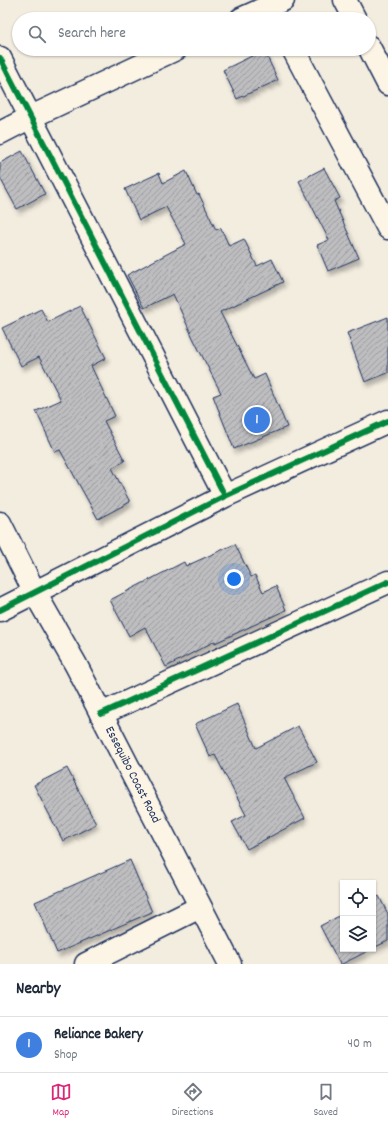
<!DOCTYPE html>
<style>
body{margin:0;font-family:Dekko,sans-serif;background:#f6f6f7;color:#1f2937}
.controls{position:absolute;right:12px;bottom:12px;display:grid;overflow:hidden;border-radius:0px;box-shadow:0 1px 3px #0004}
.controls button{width:36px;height:36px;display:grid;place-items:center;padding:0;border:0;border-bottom:1px solid #e0e1e3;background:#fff;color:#1f2937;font:20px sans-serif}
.you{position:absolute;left:234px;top:579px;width:14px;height:14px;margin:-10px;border:3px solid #fff;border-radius:50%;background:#1a73e8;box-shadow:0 0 0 6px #1a73e833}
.badge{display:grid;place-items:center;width:26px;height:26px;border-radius:50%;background:#db2777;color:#fff;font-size:13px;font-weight:700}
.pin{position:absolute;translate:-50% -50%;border:2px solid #fff;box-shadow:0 1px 4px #0006}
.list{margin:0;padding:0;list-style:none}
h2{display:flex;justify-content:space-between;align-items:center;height:52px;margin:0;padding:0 16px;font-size:17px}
h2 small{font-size:13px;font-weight:400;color:#747a83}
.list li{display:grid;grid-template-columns:26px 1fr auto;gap:12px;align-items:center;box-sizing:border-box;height:56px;padding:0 16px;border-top:1px solid #e0e1e3}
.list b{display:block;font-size:15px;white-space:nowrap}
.list p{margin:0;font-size:13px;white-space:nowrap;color:#747a83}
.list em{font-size:13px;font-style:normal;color:#747a83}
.icon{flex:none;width:22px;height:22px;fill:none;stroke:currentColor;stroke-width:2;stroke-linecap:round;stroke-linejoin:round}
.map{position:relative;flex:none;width:388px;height:964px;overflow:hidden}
.search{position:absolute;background:#fff;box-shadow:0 1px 3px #0004;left:12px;right:12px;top:12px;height:44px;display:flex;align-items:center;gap:10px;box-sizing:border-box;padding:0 14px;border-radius:22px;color:#747a83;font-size:15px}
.sheet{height:108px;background:#fff}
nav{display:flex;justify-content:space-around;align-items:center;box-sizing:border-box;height:56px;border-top:1px solid #e0e1e3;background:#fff;font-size:11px;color:#747a83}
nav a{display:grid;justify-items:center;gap:2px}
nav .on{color:#db2777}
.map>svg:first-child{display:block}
.building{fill:url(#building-hatch);stroke:#1b2f5e;filter:url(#shadow)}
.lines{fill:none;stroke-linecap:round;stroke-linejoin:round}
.minor-casing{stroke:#1b2f5e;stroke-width:25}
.major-casing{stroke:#1b2f5e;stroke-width:25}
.minor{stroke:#fcf5e5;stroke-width:22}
.major{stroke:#fcf5e5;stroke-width:22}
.cycleway-casing{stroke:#fcf5e5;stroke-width:8}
.cycleway{stroke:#00873e;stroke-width:6}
.labels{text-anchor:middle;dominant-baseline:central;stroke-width:3;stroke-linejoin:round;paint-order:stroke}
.street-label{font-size:13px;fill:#1b2f5e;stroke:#fcf5e5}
</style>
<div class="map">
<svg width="388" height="964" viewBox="0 0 388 964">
<defs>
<pattern id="building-hatch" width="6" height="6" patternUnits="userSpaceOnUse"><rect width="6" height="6" fill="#bebec0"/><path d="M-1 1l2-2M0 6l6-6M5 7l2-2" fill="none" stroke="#9a9b9f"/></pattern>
<filter id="shadow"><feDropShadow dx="2.5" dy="4.5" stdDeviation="2" flood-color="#0004"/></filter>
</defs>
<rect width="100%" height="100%" fill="#f3ede0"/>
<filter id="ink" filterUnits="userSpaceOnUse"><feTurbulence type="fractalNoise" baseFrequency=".025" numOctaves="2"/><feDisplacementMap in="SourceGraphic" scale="8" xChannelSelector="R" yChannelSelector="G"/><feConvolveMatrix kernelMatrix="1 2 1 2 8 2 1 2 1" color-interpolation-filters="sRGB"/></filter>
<g filter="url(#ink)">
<path class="building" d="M264,50l14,30 -41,19 -14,-29z
M22,151l23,43 -28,15 -17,-31v-15z
M324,168l16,30 -6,3 25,57 -31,13 -11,-26 12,-5 -30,-59z
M186,171l11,24 2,-1 17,36 5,-2 8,18 15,-7 13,27 15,-7 11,23 -63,30 34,67 11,-5 22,53 -53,22 -21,-53 8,-3 -27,-53 -21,-46 -29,14 -17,-33 59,-31 -20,-37 -27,13 -14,-31 34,-16 4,10z
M80,306l26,52 -15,8 24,50 -11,5 21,40 -13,7 18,34 -32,17 -38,-69 -5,2 -19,-41 25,-11 -22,-43 -18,9 -19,-38 39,-19 7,13z
M388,317v56l-23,9 -18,-49z
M235,544l16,33 4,-2 8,17 13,-6 10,24 -71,33v-2l-49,26 -21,-40 -16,9 -19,-36 74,-38 2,4z
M237,704l19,44 42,-22 19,36 -33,16 21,40 -58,31 -15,-27 14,-7 -31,-60 -5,2 -15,-33z
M67,768l29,56 -33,17 -29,-56z
M130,860l22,52 -95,41 -22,-51z
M379,896l9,18v27l-15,7v-49z
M343,914v35h29l-30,15h-2l-20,-38z"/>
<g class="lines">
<defs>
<path id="minor" d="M345,0l10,19
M241,19l42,-19
M369,47l19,37
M293,49l95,179
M0,58l225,438
M0,133l31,-16 145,-68
M0,610l225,-114 163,-75
M101,714l287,-132
M86,964l114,-57"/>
<path id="major" d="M0,523l35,70 41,72 154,299"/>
</defs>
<use href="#minor" class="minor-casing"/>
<use href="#major" class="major-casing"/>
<use href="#minor" class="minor"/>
<use href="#major" class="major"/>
<defs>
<path id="cycleway" d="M0,58l225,438
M0,610l225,-114 163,-75
M101,714l287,-132"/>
</defs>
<use href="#cycleway" class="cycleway-casing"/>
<use href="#cycleway" class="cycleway"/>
</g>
</g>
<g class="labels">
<g class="street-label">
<text transform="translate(132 775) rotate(63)">Essequibo Coast Road</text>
</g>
</g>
</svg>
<div class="controls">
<button><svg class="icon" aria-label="locate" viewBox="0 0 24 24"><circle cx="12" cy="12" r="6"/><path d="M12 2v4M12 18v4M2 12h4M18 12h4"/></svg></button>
<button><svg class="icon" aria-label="layers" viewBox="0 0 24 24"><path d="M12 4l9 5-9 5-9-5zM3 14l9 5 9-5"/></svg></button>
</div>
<div class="you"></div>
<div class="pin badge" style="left:257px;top:420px;background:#3f7fe0">1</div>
<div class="search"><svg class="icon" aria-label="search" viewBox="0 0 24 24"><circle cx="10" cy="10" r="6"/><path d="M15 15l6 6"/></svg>Search here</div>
</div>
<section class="sheet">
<h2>Nearby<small></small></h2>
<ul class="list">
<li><span class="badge" style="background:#3f7fe0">1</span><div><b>Reliance Bakery</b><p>Shop</p></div><em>40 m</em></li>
</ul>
</section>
<nav>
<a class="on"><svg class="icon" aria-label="map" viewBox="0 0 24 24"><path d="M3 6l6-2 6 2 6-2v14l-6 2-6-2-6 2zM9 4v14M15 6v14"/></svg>Map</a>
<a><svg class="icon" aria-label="directions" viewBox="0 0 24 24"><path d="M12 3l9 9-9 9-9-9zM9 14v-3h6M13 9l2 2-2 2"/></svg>Directions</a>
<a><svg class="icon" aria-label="saved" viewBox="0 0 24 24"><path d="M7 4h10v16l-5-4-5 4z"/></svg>Saved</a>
</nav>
